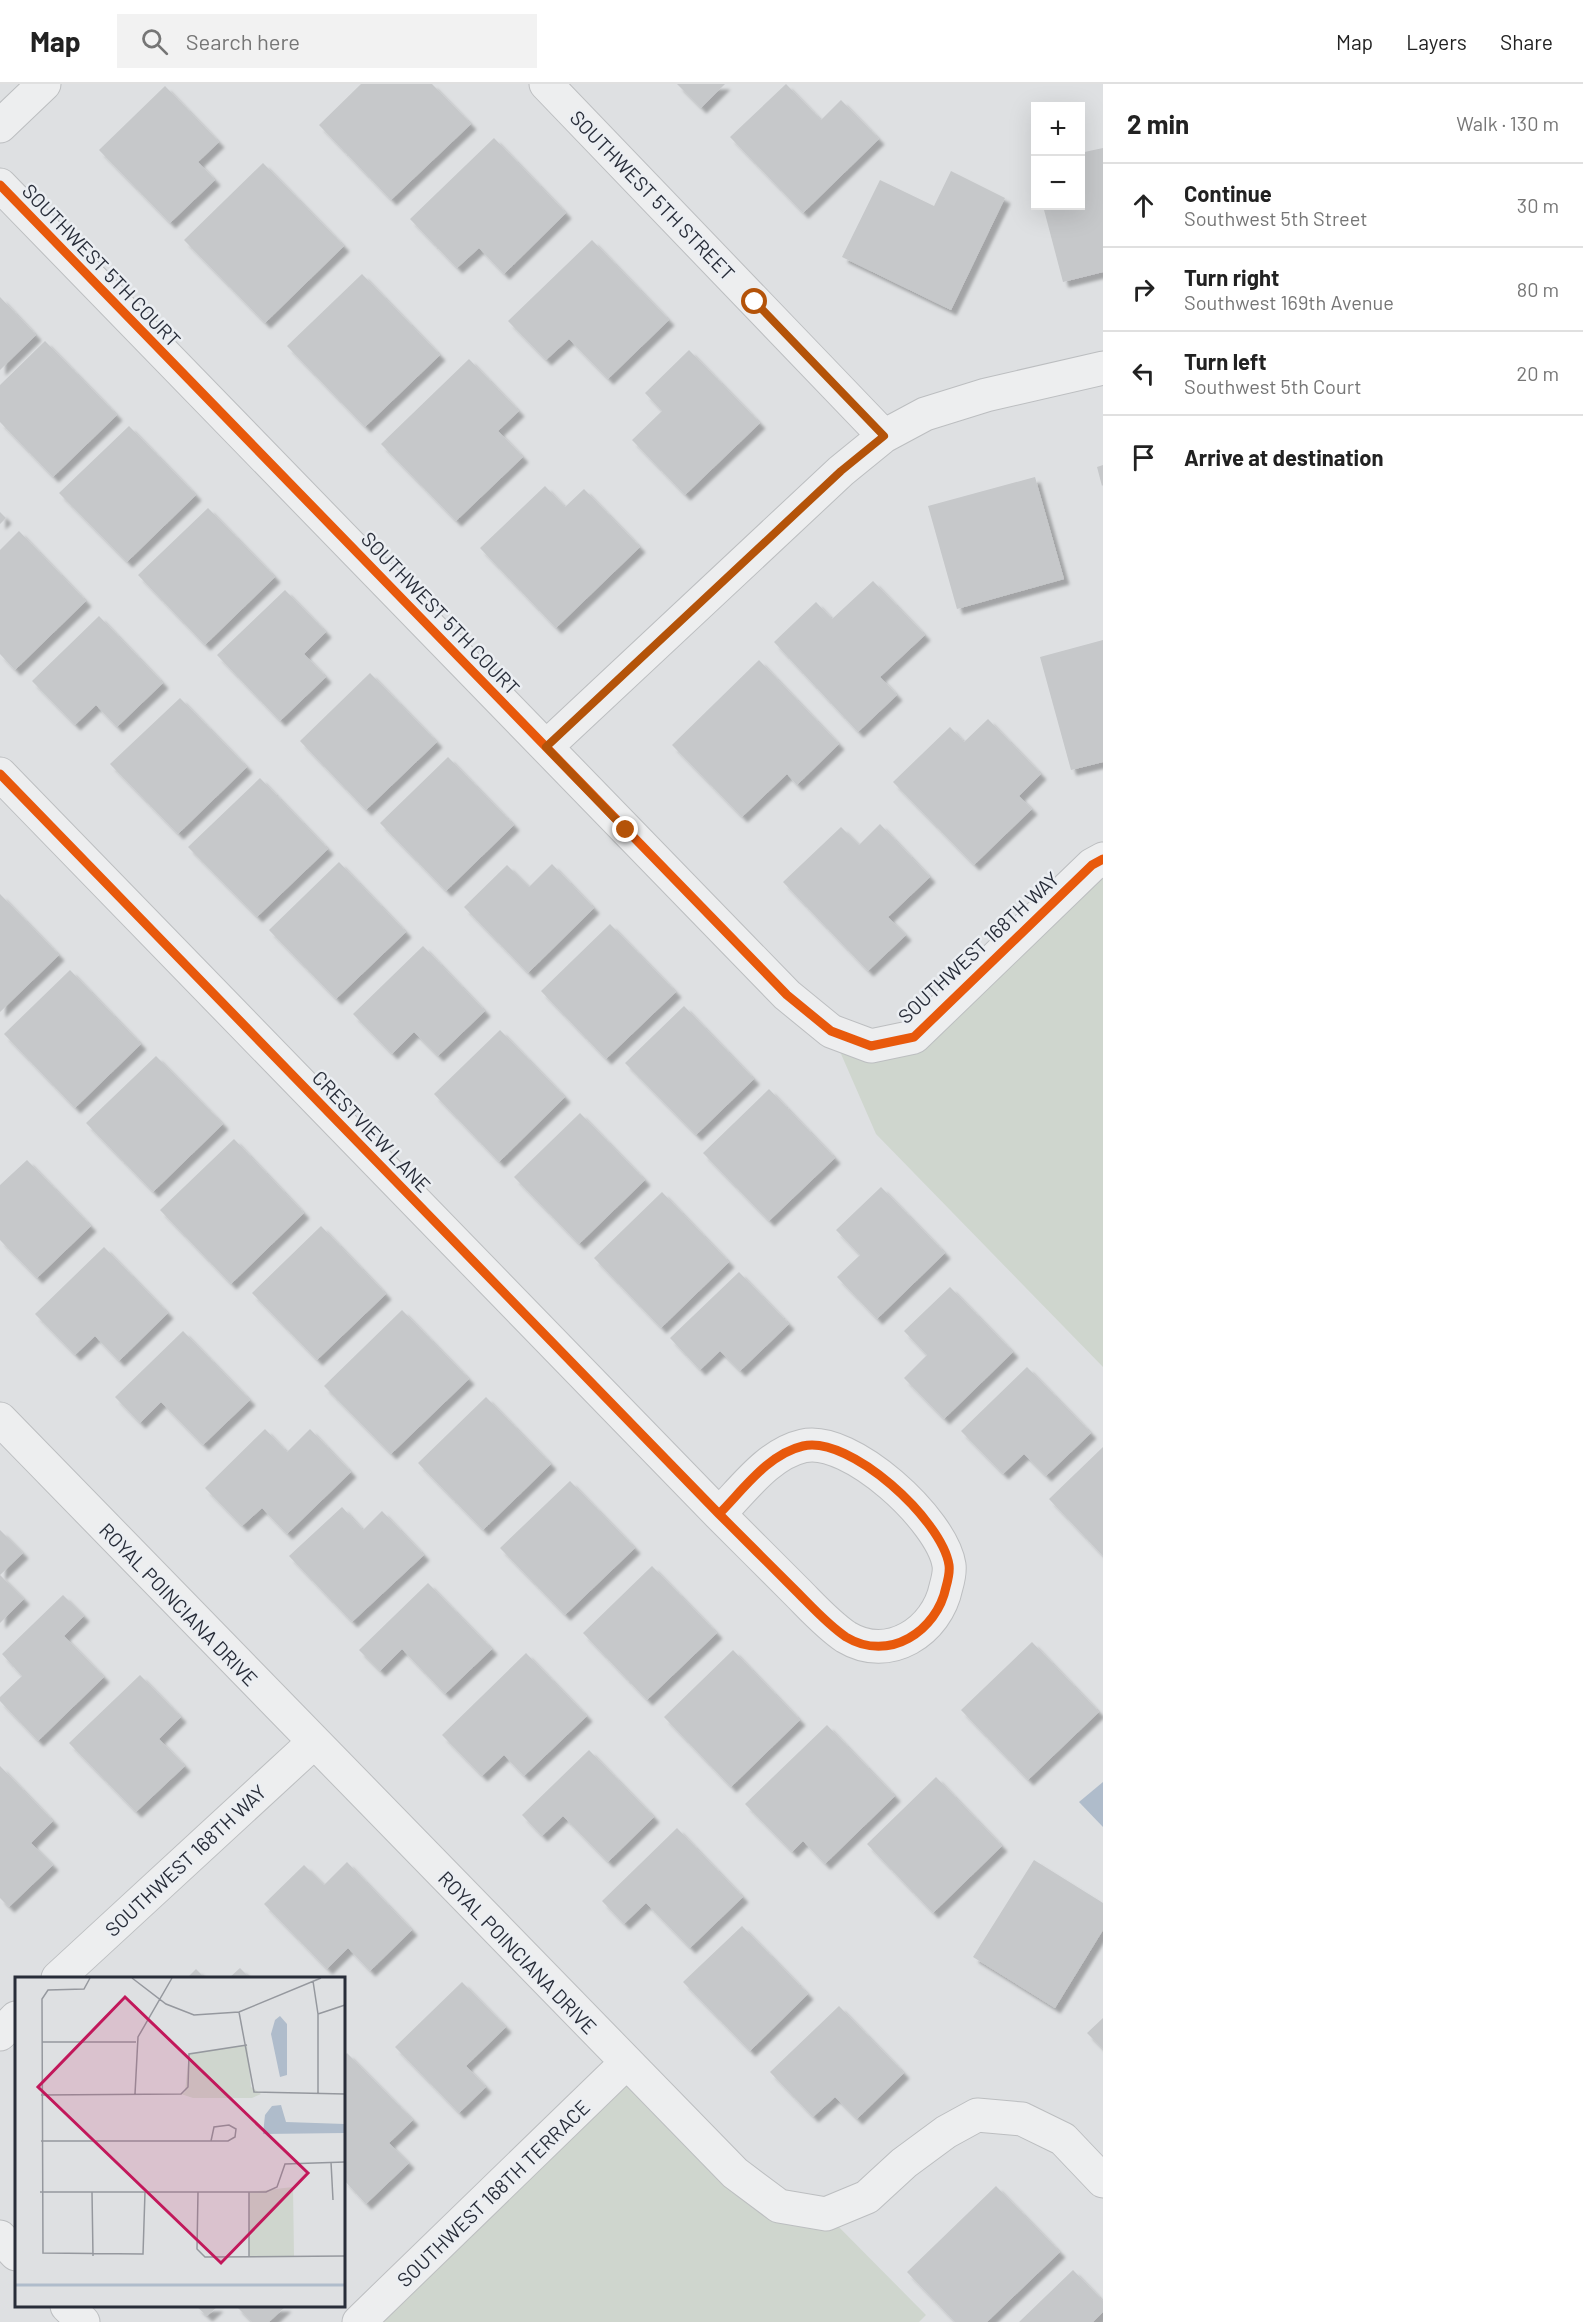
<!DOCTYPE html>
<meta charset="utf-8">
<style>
body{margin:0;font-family:Barlow,sans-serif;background:#f2f2f2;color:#222}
.controls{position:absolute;right:18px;top:18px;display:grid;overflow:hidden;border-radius:0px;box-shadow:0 6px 24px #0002}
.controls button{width:54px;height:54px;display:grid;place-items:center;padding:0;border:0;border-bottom:2px solid #e0e0e0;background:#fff;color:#222;font:30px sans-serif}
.stop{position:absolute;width:18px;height:18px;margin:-14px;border:4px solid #b45309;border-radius:50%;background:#fff}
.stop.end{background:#b45309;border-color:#fff;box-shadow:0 2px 6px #0008}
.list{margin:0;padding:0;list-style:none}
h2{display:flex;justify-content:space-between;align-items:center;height:78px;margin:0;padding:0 24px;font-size:26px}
h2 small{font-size:20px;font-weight:400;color:#767676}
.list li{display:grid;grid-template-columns:39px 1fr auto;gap:18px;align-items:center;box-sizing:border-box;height:84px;padding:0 24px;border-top:2px solid #e0e0e0}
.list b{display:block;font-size:22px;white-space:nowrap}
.list p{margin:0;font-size:20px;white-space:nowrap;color:#767676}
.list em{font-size:20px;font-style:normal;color:#767676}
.icon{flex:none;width:33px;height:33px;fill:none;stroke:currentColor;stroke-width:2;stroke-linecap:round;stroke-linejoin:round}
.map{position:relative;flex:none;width:1103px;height:2238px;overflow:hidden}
header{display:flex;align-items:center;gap:36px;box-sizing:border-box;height:84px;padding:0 30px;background:#fff;border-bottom:2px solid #e0e0e0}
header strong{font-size:28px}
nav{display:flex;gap:33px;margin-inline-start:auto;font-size:21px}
.search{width:420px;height:54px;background:#f2f2f2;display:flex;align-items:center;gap:15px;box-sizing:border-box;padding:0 21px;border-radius:0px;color:#767676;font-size:22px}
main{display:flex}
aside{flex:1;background:#fff}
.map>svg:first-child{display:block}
.green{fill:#cfd6ce}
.water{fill:#afbccb}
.building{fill:#c6c8ca;filter:url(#shadow)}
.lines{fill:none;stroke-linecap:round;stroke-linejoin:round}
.minor-casing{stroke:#bcbec0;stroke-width:35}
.minor{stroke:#edeeef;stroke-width:33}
.cycleway-casing{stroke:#ebeef2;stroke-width:13}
.cycleway{stroke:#e8590c;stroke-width:9}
.route{stroke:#b45309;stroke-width:8}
.labels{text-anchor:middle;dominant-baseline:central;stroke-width:5;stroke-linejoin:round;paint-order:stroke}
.street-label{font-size:20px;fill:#282d39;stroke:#ebeef2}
.inset-river{fill:none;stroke:#afbccb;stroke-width:3}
.inset-road{fill:none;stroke:#95989e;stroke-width:1.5}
.view{fill:#c2185b;fill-opacity:0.15;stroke:#c2185b;stroke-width:3}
.inset-edge{fill:none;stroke:#282d39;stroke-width:3}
</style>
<header>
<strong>Map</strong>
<div class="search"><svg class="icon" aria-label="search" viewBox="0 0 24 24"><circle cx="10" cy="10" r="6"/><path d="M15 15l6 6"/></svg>Search here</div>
<nav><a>Map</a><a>Layers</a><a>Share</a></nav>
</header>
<main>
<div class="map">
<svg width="1103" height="2238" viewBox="0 0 1103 2238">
<defs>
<filter id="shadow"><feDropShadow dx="5.5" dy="5.5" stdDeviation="1.5" flood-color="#0004"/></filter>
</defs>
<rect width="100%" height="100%" fill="#dee0e2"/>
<path class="green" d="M1103,775v508l-227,-233 -45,-103 83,6z
M626,1979l109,110 91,41 100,101 -7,7h-560z"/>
<path class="water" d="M1103,1698v45l-24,-25z"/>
<path class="building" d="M361,0h71l39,40 -80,76 -72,-75z
M677,0h48l-24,24z
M786,0l35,36 20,-20 38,39 -76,74 -73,-76z
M165,2l54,56 -21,20 17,18 -45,43 -71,-73z
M494,54l72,75 -62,61 -25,-26 -22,20 -47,-49z
M1103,64v124l-40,10 -20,-76h37v-53z
M263,79l81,83 -79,77 -81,-83z
M951,87l54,27 -54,112 -109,-53 38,-77 54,26z
M592,156l77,80 -61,59 -39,-40 -23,21 -38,-39z
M362,190l78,81 -75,72 -78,-81z
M0,213l36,38 -36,35z
M45,257l72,74 -64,62 -53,-55v-37z
M689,266l71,73 -75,72 -53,-55 30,-29 -17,-18z
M469,275l50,52 -21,20 25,26 -67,64 -75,-77z
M129,342l67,69 -69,67 -68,-69z
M1103,381v20l-1,1 -5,-19z
M1035,393l29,102 -107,30 -29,-103z
M545,402l20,21 19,-18 56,58 -84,81 -76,-80z
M208,424l67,69 -70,68 -67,-70z
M0,428l6,6 -6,6z
M19,447l67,70 -71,69 -15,-16v-104z
M873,497l52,54 -45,42 17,18 -39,37 -84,-90 42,-40 16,17z
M285,506l41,42 -22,22 22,23 -46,44 -63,-66z
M99,532l64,67 -46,44 -21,-22 -21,20 -43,-44z
M1103,556v122l-32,8 -31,-113z
M759,576l80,84 -42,41 -10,-11 -45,43 -70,-72z
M370,589l67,69 -71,68 -66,-69z
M180,614l67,69 -69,67 -68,-70z
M988,635l53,55 -22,22 13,13 -58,56 -81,-83 57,-55 14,15z
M448,673l66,68 -68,66 -66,-68z
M260,694l68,71 -71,68 -69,-70z
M880,740l50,53 -42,40 18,18 -38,36 -85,-89 58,-55 18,18z
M339,778l67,70 -70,67 -67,-69z
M552,780l42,44 -66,65 -64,-66 43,-42 22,22z
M0,810l59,61 -59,57z
M610,840l66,68 -70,67 -65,-68z
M423,862l62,65 -47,45 -24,-24 -22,22 -39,-40z
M70,886l71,74 -66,64 -71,-74z
M684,922l70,73 -58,56 -71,-72z
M500,946l65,67 -66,65 -65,-68z
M156,972l67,68 -70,68 -67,-69z
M769,1005l66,69 -66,63 -66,-68z
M580,1029l65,67 -66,64 -65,-67z
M234,1055l70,74 -73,71 -71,-74z
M27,1076l64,66 -54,52 -37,-38v-55z
M881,1103l64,66 -68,66 -40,-42 23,-22 -24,-25z
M662,1108l67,70 -68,66 -67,-70z
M321,1142l65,68 -69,66 -65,-67z
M104,1163l64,66 -49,48 -24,-25 -20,19 -40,-41z
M739,1188l50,52 -49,47 -20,-20 -20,19 -30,-32z
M950,1203l63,65 -69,67 -40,-41 23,-23 -23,-24z
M402,1226l67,69 -78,75 -67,-68z
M183,1247l67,69 -47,45 -42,-43 -21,21 -25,-26z
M1027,1283l64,66 -45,43 -22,-22 -21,20 -42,-43z
M486,1313l65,67 -68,66 -65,-67z
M265,1345l22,23 23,-23 41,43 -64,62 -25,-26 -20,18 -37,-38z
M1103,1363v109l-54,-57z
M570,1397l65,67 -70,67 -65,-67z
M342,1423l21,23 19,-19 42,44 -72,67 -63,-66z
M0,1446l23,23 -23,22 24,24 -24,24z
M652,1482l65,67 -70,67 -64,-67z
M428,1499l64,66 -47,45 -43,-45 -22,22 -21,-21z
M63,1511l21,21 -20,20 40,41 -66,64 -38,-40v-4l22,-21 -20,-22z
M1032,1558l67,70 -71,68 -67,-70z
M733,1566l67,70 -69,67 -67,-70z
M526,1569l61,63 -63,60 -20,-21 -22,21 -40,-41z
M140,1591l41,42 -22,22 26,27 -49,46 -67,-69z
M827,1641l68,71 -70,68 -22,-23 -11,11 -47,-48z
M589,1666l65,67 -46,45 -45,-46 -21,20 -20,-21z
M0,1682l53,55 -22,22 22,22 -44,42 -9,-9z
M936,1693l66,69 -69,67 -66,-69z
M677,1744l66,69 -53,51 -44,-45 -22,21 -22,-23z
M1034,1776l69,43v27l-48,78 -82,-51z
M347,1778l65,68 -42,41 -22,-23 -21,21 -63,-65 40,-39 20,20z
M742,1842l66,68 -58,57 -67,-69z
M240,1884l10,10h-21z
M196,1885l9,9h-18z
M462,1898l44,45 -40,39 20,21 -27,26 -64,-66z
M839,1922l65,67 -47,46 -22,-22 -22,20 -43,-45z
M1103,1934v31l-16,-16z
M347,1969l66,67 -24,23 20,20 -43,41 -22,-24v-123z
M996,2102l64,66 -73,70h-32l-48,-50z
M1073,2186l30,31v11l-10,10h-74z
M196,2222h22l-11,10z
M236,2222h50l-17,16h-17z"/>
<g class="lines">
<defs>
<path id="minor" d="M546,0l338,352
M0,42l44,-42
M0,101l787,810 44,36 40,15 43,-9 178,-172 11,-6
M546,663l295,-276 43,-35 41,-22 61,-19 117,-27
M0,690l719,740c26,26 51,51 77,77 16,16 32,34 50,46 43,26 91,-6 100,-50 2,-7 4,-15 3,-22 -7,-45 -99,-130 -146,-119 -35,8 -60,44 -84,68
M0,1335l735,754 44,33 47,8 41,-17 37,-34 42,-31 31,-17 45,4 41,20 40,42
M58,1894l255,-235
M0,1950l16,-16
M0,2153l16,17
M67,2222l16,16
M359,2238l267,-259"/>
</defs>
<use href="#minor" class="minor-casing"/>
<use href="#minor" class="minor"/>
<defs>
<path id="cycleway" d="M0,101l787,810 44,36 40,15 43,-9 178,-172 11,-6
M0,690l719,740c26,26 51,51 77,77 16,16 32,34 50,46 43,26 91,-6 100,-50 2,-7 4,-15 3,-22 -7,-45 -99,-130 -146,-119 -35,8 -60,44 -84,68"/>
</defs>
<use href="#cycleway" class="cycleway-casing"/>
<use href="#cycleway" class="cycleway"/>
</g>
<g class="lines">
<path class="route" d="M626,746l-80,-83 295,-276 43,-35 -129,-134"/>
</g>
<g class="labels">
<g class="street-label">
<text transform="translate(653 111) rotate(46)">SOUTHWEST 5TH STREET</text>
<text transform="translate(102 181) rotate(46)">SOUTHWEST 5TH COURT</text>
<text transform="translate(441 529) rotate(46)">SOUTHWEST 5TH COURT</text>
<text transform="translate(978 863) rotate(-43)">SOUTHWEST 168TH WAY</text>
<text transform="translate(372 1047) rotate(46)">CRESTVIEW LANE</text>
<text transform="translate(179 1520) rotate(46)">ROYAL POINCIANA DRIVE</text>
<text transform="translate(185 1776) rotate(-43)">SOUTHWEST 168TH WAY</text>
<text transform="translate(518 1868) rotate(46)">ROYAL POINCIANA DRIVE</text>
<text transform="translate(493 2109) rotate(-44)">SOUTHWEST 168TH TERRACE</text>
</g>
</g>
<g transform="translate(15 1893)">
<rect width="330" height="330" fill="#dee0e2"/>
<path d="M232,68l4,42 10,7 -9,4h-59l-12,-4 4,-2 4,-38zM278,210l1,69 -45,1v-65z" fill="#cfd6ce"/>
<path d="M265,39l7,8v51l-7,2 -9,-43 4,-14zM266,128l5,17 59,2v9l-82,1 2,-19 7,-9z" fill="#afbccb"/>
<path class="inset-river" d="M0,308h330"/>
<path class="inset-road" d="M75,1l-6,11 -36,1 -6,9 1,254 100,1 2,-62M117,1l34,26 28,11 45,-3 82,-34M298,4l5,33v80M224,35l15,80 91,2M303,37l27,-9M27,65h94M120,117l3,-57 34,-59M26,118l140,-1 7,-7 1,-33 58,-9M26,164h187l7,-4 1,-8 -7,-4 -15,2 -3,14M316,185l2,38M25,215h226l11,-5 8,-23 60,-2M77,215l1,64M183,215l-1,57 8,8 140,-1M234,215v65"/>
<path class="view" d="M110,20l183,176 -87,90 -183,-176z"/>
<rect width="330" height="330" class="inset-edge"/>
</g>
</svg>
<div class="controls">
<button>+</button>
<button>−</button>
</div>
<div class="stop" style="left:755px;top:218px"></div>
<div class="stop end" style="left:626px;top:746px"></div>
</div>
<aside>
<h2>2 min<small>Walk · 130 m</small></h2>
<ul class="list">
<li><svg class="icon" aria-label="ahead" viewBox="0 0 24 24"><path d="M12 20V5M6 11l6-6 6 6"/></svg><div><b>Continue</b><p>Southwest 5th Street</p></div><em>30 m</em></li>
<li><svg class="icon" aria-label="right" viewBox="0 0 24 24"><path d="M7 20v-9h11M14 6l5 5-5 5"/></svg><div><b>Turn right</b><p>Southwest 169th Avenue</p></div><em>80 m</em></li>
<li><svg class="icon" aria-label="left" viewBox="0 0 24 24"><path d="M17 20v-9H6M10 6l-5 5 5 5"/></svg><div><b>Turn left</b><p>Southwest 5th Court</p></div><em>20 m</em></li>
<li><svg class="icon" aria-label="arrive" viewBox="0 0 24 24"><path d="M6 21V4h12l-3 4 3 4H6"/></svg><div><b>Arrive at destination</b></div></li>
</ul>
</aside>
</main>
